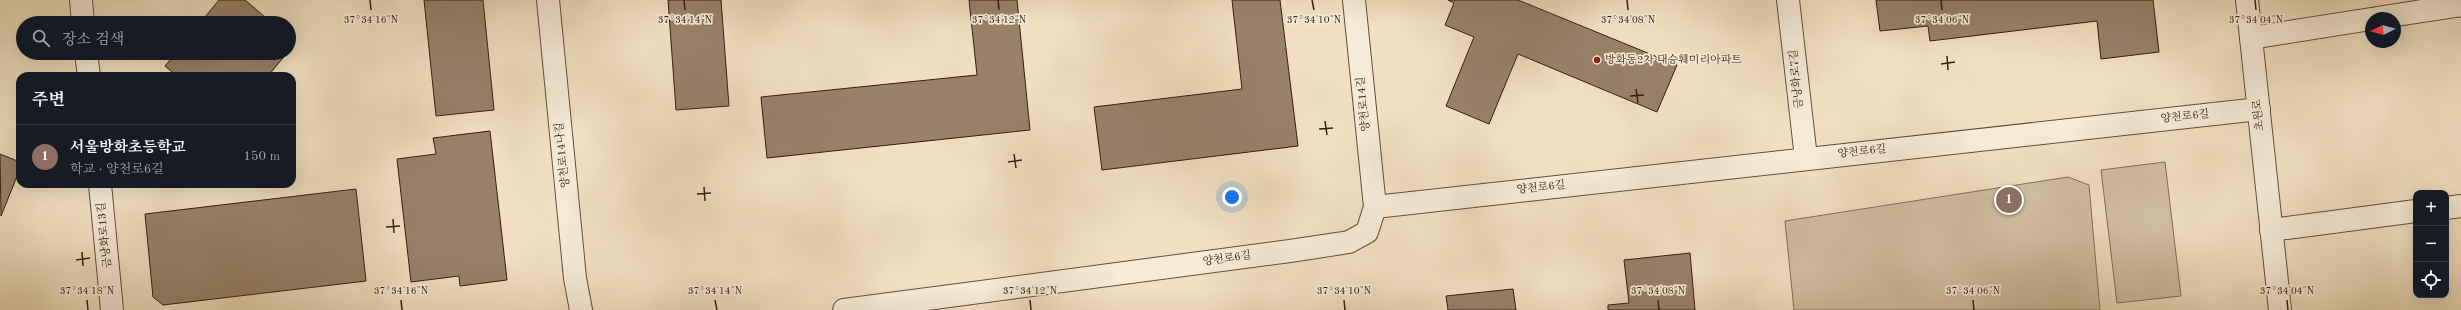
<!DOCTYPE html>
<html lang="ko">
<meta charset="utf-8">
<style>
body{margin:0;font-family:"Old Standard TT","Noto Serif KR",serif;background:#242831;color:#f1f3f6}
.controls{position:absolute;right:12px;bottom:12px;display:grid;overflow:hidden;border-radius:8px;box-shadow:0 4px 16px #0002}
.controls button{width:36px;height:36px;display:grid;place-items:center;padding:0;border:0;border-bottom:1px solid #363941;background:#171b24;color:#f1f3f6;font:20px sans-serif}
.compass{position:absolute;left:2365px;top:12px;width:36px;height:36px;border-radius:50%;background:#171b24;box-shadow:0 4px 16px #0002;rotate:264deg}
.you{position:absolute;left:1232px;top:197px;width:14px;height:14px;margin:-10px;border:3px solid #fff;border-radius:50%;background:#1a73e8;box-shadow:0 0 0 6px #1a73e833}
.badge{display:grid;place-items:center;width:26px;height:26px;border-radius:50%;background:#c59692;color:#fff;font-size:13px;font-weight:700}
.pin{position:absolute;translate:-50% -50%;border:2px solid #fff;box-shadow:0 1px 4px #0006}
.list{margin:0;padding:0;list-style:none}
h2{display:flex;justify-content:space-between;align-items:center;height:52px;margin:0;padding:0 16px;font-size:17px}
h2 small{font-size:13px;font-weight:400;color:#9ea1a6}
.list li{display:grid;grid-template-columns:26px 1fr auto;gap:12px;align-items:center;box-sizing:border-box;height:64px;padding:0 16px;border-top:1px solid #363941}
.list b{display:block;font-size:15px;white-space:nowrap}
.list p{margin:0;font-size:13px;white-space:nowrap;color:#9ea1a6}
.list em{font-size:13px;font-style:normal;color:#9ea1a6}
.icon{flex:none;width:22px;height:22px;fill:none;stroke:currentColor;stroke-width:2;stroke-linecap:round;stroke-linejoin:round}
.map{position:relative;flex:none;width:2461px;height:310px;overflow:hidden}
.search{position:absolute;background:#171b24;box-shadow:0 4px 16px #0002;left:16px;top:16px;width:280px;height:44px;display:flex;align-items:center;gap:10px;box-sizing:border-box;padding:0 14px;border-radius:22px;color:#9ea1a6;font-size:15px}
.panel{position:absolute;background:#171b24;box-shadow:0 4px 16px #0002;left:16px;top:72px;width:280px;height:116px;border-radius:12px}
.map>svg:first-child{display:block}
.green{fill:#d1bfa2;stroke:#846e58}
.building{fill:#98826b;stroke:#381d0d}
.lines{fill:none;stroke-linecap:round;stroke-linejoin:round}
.minor-casing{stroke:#664e3a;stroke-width:24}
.tertiary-casing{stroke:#664e3a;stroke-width:24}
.minor{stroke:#f5ebd7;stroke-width:22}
.tertiary{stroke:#f5ebd7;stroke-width:22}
.ticks{fill:none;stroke:#381d0d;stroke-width:1.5}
.poi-dot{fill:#8f2418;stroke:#f5ebd7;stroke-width:1.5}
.labels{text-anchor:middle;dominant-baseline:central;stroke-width:3.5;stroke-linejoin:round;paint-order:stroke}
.poi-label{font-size:11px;fill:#381d0d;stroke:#f5ebd7;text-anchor:start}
.street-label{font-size:11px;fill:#381d0d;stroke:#f5ebd7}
.ticks-label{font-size:10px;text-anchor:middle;fill:#381d0d;stroke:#f5ebd7;stroke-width:3.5;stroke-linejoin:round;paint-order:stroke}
</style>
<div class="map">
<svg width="2461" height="310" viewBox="0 0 2461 310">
<rect width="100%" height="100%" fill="#f0e0c1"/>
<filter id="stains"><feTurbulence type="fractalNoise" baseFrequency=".005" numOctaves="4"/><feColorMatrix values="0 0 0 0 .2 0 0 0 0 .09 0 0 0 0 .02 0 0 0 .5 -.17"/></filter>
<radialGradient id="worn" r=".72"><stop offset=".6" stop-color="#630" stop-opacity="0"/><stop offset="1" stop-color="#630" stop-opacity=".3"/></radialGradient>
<path class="green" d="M2165,162l16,134 -64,7 -16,-133z
M2068,177l21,8 11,125h-306l-9,-89z"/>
<path class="building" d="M219,0h26l27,23h-72z
M424,0h59l11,110 -58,6z
M668,0h53l8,106 -53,4z
M969,0h48l13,130 -263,28 -6,-61 216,-22z
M1232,0h48l18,146 -196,24 -8,-63 148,-18z
M1448,0h70l159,65 -20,47 -139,-58 -29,70 -43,-18 28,-69 -29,-12 9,-22z
M1876,0h277l6,52 -58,7 -4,-38 -167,20 -2,-15 -48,5z
M289,37l6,5 -6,8z
M176,53h111l-19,23h-91l-12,-10z
M490,131l17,149 -47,6 -1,-10 -48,6 -14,-123 39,-5 -3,-16z
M0,154l20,8v7l-19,47z
M356,189l10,92 -203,24 -10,-8 -8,-83z
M1690,253l5,57h-87v-5l21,-2 -5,-43z
M1513,289l3,21h-68l-2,-14z"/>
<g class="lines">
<defs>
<path id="minor" d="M81,0l2,23
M548,0l27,278 6,32
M1788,0l18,158
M2377,18l84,-13
M2251,38l120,-19
M86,53l3,23
M100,184l12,126
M1375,207l884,-98
M2446,208l15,-2
M2271,230l145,-19
M844,310l446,-59 59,-9 18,-10 8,-25 -21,-207"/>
<path id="tertiary" d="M2247,0l33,310"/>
</defs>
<use href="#minor" class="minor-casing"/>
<use href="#tertiary" class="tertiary-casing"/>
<use href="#minor" class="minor"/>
<use href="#tertiary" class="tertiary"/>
</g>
<path class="ticks" d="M370,0l1,10M684,0l1,10M998,0l1,10M1312,0l2,10M1627,0l1,10M1941,0l1,10M2255,0l1,10M1947,56l1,14M1941,64l14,-2M1636,89l2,14M1630,96l14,-1M1325,121l2,14M1319,129l14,-1M1014,154l2,14M1008,162l14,-2M704,187l1,14M697,194l14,-1M393,219l1,14M386,227l14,-1M82,252l1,14M76,260l14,-2M87,300l1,10M401,300l1,10M715,300l2,10M1030,300l1,10M1344,300l1,10M1658,300l1,10M1973,300l1,10M2287,300l1,10"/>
<circle class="poi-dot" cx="1597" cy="60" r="4"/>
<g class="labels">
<g class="poi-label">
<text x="1605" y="60">방화동2차 태승훼미리아파트</text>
</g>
<g class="street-label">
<text transform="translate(1797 79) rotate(-96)">금낭화로7길</text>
<text transform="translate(1364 104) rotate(-96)">양천로14길</text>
<text transform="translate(2259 115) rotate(-96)">초원로</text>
<text transform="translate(2185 117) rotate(-6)">양천로6길</text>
<text transform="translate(1862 152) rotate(-6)">양천로6길</text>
<text transform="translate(563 155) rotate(-96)">양천로14나길</text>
<text transform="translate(1541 188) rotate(-6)">양천로6길</text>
<text transform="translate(105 235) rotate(-96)">금낭화로13길</text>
<text transform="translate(1227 259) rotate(-8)">양천로6길</text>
</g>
</g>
<g class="ticks-label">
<text x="371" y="23">37°34'16"N</text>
<text x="685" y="23">37°34'14"N</text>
<text x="999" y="23">37°34'12"N</text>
<text x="1314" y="23">37°34'10"N</text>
<text x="1628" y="23">37°34'08"N</text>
<text x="1942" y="23">37°34'06"N</text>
<text x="2256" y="23">37°34'04"N</text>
<text x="87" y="294">37°34'18"N</text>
<text x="401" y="294">37°34'16"N</text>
<text x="715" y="294">37°34'14"N</text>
<text x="1030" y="294">37°34'12"N</text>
<text x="1344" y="294">37°34'10"N</text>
<text x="1658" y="294">37°34'08"N</text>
<text x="1973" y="294">37°34'06"N</text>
<text x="2287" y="294">37°34'04"N</text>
</g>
<rect width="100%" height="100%" filter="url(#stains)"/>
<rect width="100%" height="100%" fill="url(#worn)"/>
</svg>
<div class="controls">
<button>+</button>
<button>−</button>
<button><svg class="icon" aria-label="locate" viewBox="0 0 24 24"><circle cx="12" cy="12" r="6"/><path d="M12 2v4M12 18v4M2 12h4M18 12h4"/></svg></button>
</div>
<svg class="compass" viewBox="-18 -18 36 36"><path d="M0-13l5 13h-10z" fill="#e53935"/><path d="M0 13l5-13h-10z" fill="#9ea1a6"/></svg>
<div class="you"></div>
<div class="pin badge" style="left:2009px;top:200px;background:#8d6e63">1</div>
<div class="search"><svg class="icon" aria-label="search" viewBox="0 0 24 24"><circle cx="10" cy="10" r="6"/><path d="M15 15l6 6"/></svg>장소 검색</div>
<section class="panel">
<h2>주변<small></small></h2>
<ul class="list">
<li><span class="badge" style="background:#8d6e63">1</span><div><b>서울방화초등학교</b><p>학교 · 양천로6길</p></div><em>150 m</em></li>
</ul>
</section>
</div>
